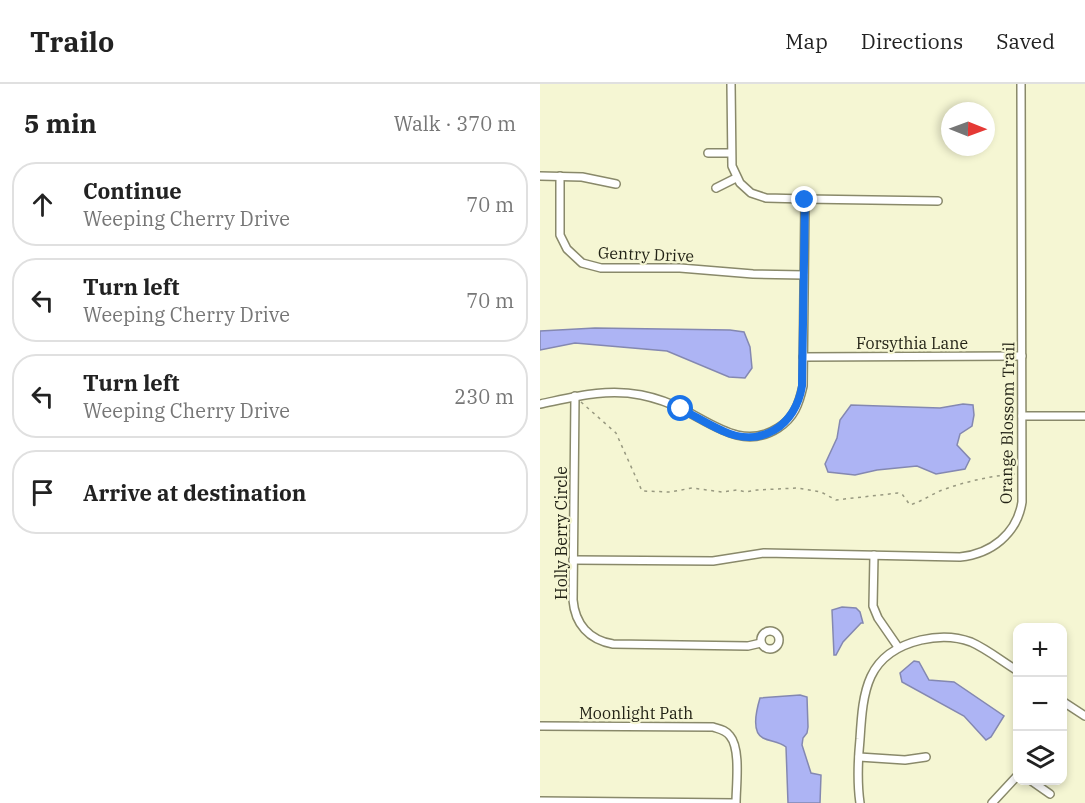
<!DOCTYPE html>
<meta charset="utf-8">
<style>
body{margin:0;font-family:"IBM Plex Serif",serif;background:#f2f2f2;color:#222}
.controls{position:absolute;right:18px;bottom:18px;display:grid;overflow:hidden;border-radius:12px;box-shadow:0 3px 9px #0003}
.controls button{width:54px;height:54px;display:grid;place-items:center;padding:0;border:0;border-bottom:2px solid #e0e0e0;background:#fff;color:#222;font:30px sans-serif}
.compass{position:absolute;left:401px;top:18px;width:54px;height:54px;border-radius:50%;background:#fff;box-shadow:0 3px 9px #0003;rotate:91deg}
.stop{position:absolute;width:18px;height:18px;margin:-14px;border:4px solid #1a73e8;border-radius:50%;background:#fff}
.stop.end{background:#1a73e8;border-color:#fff;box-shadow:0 2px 6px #0008}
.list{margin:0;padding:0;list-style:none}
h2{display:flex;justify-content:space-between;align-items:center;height:78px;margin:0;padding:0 24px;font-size:26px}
h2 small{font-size:20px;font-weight:400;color:#767676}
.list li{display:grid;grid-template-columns:39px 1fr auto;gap:18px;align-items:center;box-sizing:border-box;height:84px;margin:0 12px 12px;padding:0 12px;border:2px solid #e0e0e0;border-radius:24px}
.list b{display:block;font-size:22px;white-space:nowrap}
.list p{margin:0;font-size:20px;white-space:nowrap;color:#767676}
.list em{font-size:20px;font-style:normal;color:#767676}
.icon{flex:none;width:33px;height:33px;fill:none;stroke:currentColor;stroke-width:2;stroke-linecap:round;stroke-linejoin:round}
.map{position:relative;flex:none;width:545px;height:719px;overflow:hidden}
header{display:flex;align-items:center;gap:36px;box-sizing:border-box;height:84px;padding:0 30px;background:#fff;border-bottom:2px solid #e0e0e0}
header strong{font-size:28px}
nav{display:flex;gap:33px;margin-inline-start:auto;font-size:21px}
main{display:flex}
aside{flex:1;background:#fff}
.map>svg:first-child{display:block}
.water{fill:#adb4f4;stroke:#8488b1;stroke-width:1.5}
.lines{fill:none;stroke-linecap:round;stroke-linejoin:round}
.minor-casing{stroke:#89896a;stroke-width:10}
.path{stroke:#989980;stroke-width:1.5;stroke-dasharray:3 4.5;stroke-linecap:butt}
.minor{stroke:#fff;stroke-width:7}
.route{stroke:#1a73e8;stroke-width:8}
.labels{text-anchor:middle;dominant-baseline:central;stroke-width:4.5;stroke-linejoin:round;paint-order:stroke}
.street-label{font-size:16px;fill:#232316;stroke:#f5f6d3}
</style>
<header>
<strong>Trailo</strong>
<nav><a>Map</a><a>Directions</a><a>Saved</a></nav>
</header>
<main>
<aside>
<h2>5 min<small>Walk · 370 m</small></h2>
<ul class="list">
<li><svg class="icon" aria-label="ahead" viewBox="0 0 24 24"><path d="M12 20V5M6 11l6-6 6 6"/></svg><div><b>Continue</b><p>Weeping Cherry Drive</p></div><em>70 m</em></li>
<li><svg class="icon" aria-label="left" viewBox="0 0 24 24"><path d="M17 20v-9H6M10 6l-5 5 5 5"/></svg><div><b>Turn left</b><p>Weeping Cherry Drive</p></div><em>70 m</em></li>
<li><svg class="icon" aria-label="left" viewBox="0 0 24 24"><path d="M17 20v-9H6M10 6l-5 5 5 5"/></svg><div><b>Turn left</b><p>Weeping Cherry Drive</p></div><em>230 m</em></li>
<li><svg class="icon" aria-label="arrive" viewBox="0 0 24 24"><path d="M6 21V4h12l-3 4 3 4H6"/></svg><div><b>Arrive at destination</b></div></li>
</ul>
</aside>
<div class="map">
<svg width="545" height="719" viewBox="0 0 545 719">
<rect width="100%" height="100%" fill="#f5f6d3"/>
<g class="water">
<polygon points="55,244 190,246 204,248 210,263 212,284 205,294 189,293 127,267 35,259 0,266 0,247"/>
<polygon points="423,320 433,321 434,331 432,342 420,350 417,361 430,375 425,385 396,390 377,382 337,386 315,391 288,388 285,380 297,354 300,336 311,321 400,324"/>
<polygon points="302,523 316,524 320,528 323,539 321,539 303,558 296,571 294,571 292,526"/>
<polygon points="374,577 379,578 389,596 414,598 464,632 451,653 446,656 424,632 362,598 360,589"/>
<path d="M260,611L267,613L268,643L267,649L263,654L262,661L271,689L281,691L280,719H248L246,663C239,657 231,658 223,654C211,648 217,624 220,614Z"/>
</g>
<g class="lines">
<g class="minor-casing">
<g id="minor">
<polyline points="191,0 192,82 200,99 211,109 226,114 265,115 398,117"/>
<polyline points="168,69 191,69"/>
<polyline points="0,92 42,93 76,100"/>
<polyline points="20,92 20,151 27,165 42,179 61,184 140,184 213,190 264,191"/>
<polyline points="176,104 196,94"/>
<polyline points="263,273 482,272"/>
<path d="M35,312L33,516C35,540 49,556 73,560L208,562L221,559"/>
<path d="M0,320C34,313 66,304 101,311C116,314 130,319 144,326C174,341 204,366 238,344C254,334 259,320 263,302L265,115"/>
<polyline points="482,332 545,332"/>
<polyline points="334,471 333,522 338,534 358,563"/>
<path d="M33,476L173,477L224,469L420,473C451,470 477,450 482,418L481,0"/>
<circle cx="230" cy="556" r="9"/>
<polyline points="522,617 545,632"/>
<path d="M0,642L173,643C179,645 186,646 190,652C201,665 196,702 196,719"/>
<polyline points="319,673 365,676 386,673"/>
<polyline points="490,696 510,710"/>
<polyline points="0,717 194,719"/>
<path d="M320,719C317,698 318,676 320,655C323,607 326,569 381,556C398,552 415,552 431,558C447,565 463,578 478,587"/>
<polyline points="452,719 478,691"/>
</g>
</g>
<path class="path" d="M41,318L76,349L102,407L130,408L152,404L182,408L197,406L206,408L217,406L258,404L281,408L296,416L358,409L362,410L370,421C383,417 393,409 405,405C428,397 451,392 475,390"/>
<use href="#minor" class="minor"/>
</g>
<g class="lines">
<path class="route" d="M141,325C155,332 169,341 183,347C221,365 256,341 262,302L265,116"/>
</g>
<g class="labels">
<g class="street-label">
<text transform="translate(106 170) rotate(2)">Gentry Drive</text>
<text x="372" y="259">Forsythia Lane</text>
<text transform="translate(467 339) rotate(-89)">Orange Blossom Trail</text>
<text transform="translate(21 449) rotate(-90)">Holly Berry Circle</text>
<text x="96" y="629">Moonlight Path</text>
</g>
</g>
</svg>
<div class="controls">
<button>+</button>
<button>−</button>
<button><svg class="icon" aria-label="layers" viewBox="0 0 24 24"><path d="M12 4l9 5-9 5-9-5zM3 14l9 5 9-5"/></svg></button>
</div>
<svg class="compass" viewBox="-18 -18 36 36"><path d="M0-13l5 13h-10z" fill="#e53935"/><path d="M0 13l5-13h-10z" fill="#767676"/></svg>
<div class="stop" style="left:141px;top:325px"></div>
<div class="stop end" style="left:265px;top:116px"></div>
</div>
</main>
